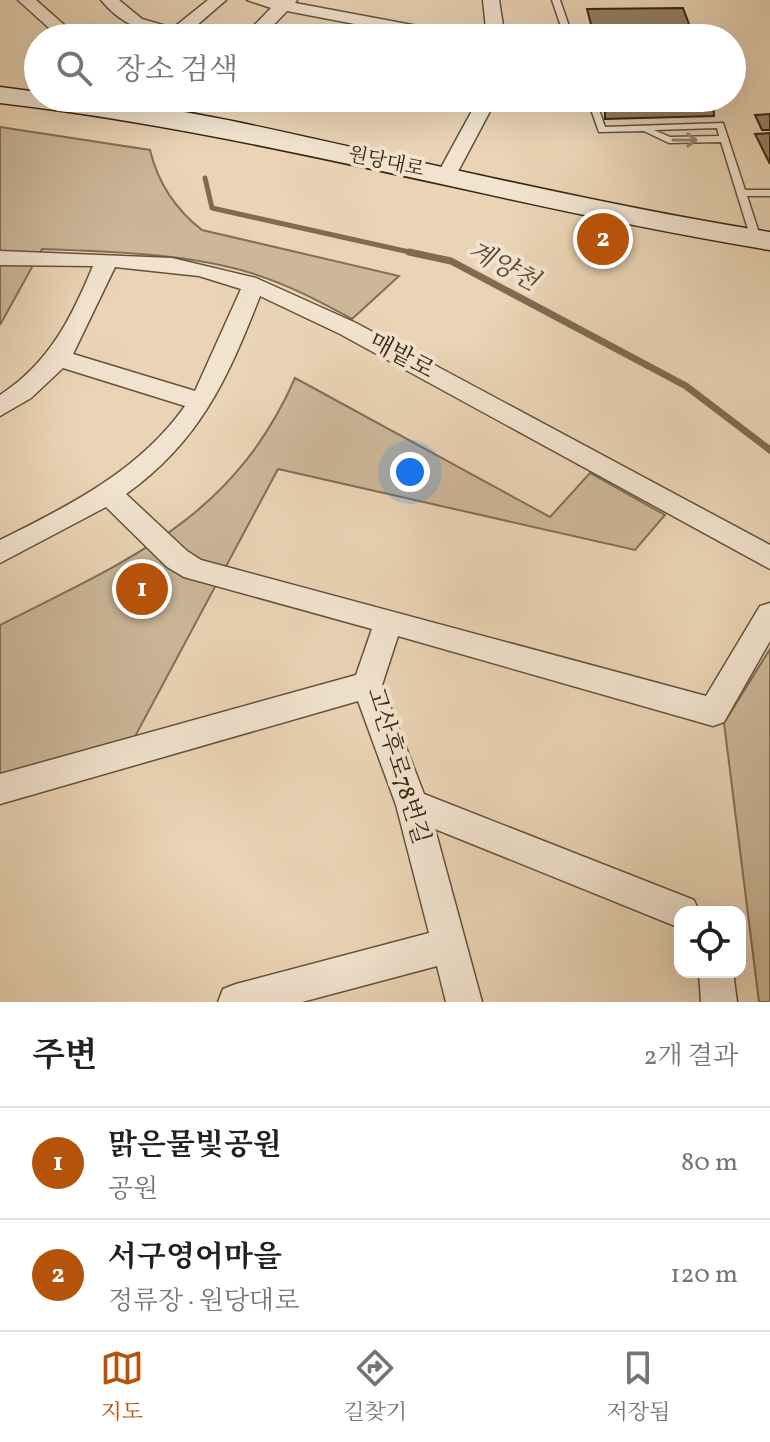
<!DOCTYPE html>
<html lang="ko">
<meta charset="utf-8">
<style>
body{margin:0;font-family:Vollkorn,"Noto Serif KR",serif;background:#f6f6f6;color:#202124}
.controls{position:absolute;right:24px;bottom:24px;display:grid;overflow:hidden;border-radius:16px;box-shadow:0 8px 32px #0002}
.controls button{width:72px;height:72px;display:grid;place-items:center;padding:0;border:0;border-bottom:2px solid #e0e0e0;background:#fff;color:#202124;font:40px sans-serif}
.you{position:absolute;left:410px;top:472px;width:28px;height:28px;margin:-20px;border:6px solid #fff;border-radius:50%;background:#1a73e8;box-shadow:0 0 0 12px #1a73e833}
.badge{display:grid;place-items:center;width:52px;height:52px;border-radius:50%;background:#b45309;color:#fff;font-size:26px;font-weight:700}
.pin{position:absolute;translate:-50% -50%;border:4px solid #fff;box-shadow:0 2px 8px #0006}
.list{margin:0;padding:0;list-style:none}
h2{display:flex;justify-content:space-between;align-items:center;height:104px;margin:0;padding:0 32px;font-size:34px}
h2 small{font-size:26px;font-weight:400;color:#757577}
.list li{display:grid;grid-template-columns:52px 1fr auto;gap:24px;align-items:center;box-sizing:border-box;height:112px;padding:0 32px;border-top:2px solid #e0e0e0}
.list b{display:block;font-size:30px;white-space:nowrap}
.list p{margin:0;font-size:26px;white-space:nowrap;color:#757577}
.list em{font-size:26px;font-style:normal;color:#757577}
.icon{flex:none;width:44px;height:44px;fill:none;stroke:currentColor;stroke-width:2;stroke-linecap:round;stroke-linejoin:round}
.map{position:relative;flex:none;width:770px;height:1002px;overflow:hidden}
.search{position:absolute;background:#fff;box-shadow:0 8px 32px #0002;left:24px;right:24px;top:24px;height:88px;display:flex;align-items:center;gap:20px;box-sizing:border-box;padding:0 28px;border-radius:44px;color:#757577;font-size:30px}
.sheet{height:328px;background:#fff}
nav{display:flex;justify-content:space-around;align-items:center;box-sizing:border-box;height:112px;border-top:2px solid #e0e0e0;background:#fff;font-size:22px;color:#757577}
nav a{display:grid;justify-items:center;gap:4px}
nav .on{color:#b45309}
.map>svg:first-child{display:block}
.green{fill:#ccb799;stroke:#826f54;stroke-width:2}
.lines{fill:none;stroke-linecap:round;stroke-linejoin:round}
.stream-far1{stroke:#7e6b51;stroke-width:5}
.stream{stroke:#7e6b51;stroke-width:7}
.building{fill:#958165;stroke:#38270f;stroke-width:2}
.lane-casing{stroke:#645238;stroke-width:3}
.street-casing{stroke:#645238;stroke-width:3}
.secondary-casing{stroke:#38270f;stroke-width:3}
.lane{fill:#f1e3cf;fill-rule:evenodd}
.street{fill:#f1e3cf;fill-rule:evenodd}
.secondary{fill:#f1e3cf;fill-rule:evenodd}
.oneway{stroke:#94856f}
.labels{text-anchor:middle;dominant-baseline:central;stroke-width:8;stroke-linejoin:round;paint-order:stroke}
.far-street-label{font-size:20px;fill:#38270f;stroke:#f1e3cf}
.street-label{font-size:24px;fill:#38270f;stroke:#f1e3cf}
.water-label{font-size:26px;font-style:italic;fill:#5b4930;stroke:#f1e3cf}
</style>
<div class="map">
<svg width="770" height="1002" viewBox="0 0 770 1002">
<rect width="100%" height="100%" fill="#ead4b5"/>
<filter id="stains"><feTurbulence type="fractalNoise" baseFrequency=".0025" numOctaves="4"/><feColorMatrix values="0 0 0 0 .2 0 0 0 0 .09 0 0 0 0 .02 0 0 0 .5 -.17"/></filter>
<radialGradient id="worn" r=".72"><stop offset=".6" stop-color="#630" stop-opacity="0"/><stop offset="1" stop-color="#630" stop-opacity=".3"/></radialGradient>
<g class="green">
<path d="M0,127L150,150C158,183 175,209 202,230L399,276L352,319C319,301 287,284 251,273C184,253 112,252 42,249L0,325Z"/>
<path d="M295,378L550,517L590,473L665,515L635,550L278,469L131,744L0,781V625C128,560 233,519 295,378Z"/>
<polygon points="770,649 770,1002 759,1002 724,723"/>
</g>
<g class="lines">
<polyline class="stream-far1" points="205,178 212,208 418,254"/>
<polyline class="stream" points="409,252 451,261 686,386 770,450"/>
</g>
<g class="building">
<polygon points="683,8 692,32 593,32 587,9"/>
<polygon points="605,98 713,98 714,116 605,119"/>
<polygon points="770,114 770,130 762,130 755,115"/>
<polygon points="770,133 770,164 755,134"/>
</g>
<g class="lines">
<g class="lane-casing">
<g id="lane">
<polygon points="552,0 560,0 573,38 565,38"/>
<path d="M587,98H595L605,127L723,123L745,190H770V196H747L761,239L759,241L756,242L751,239L721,142L669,143L644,131L599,132ZM717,128L719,136L670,137L654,130Z"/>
</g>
</g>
<g class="street-casing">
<g id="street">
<polygon points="18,0 36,0 79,38 60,38"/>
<path d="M101,0H119L142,19L173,28L208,0H226L189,32L200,38C161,38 126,31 101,0Z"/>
<polygon points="247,0 297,0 295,3 455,33 464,38 428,38 287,11 261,38 242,38 271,8"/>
<polygon points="483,0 499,0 505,38 487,38"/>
<polygon points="123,98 143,98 156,112 147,118 140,116"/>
<polygon points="479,98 497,98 454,179 440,179 437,175"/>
<path d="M0,251L172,258L256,278L356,323L770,545V569L340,334L260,296C228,378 200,441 126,494L187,551L201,560L706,696L760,606L770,603V641L724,722L713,726L398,636L382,685L424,794L694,900L699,912H680V928L435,829L482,1002H446L437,966L302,1002H218L223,989L236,984L429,933L396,805L358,701L0,804V774L356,675L372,629L184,577L167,567L106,507L0,563V540C69,506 140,470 185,406L63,368L31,398L0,416V395C49,363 71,319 93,266L0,265ZM115,267L199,276L241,289L195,391L73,354Z"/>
<polygon points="699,972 733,972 737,1002 701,1002"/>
</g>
</g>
<g class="secondary-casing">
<path id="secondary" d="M0,87L38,92V98C147,98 255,126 360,149C497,179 632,210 770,232V250C512,208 260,133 0,103Z"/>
</g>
<use href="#lane" class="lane"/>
<use href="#street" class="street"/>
<use href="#secondary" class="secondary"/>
</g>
<defs><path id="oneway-shaft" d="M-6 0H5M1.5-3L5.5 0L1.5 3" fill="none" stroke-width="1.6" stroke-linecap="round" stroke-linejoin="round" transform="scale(2)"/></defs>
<use class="oneway" href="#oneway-shaft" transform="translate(685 140)"/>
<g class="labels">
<g class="far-street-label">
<text transform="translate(386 163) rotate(12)">원당대로</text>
</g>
<g class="street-label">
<text transform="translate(401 357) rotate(28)">매밭로</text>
<text transform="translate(397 766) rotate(73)">고산후로78번길</text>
</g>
<g class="water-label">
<text transform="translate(503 267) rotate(28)">계양천</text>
</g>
</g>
<rect width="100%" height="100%" filter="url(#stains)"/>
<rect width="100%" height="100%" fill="url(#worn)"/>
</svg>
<div class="controls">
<button><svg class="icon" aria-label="locate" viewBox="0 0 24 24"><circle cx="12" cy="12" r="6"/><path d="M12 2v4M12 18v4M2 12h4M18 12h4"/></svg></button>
</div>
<div class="you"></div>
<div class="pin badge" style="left:142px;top:589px">1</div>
<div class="pin badge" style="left:603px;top:239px">2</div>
<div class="search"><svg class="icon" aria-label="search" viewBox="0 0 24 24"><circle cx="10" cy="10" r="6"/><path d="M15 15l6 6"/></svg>장소 검색</div>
</div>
<section class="sheet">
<h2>주변<small>2개 결과</small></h2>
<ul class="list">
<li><span class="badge">1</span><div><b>맑은물빛공원</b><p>공원</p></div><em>80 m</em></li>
<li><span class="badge">2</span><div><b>서구영어마을</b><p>정류장 · 원당대로</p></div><em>120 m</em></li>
</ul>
</section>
<nav>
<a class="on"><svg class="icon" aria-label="map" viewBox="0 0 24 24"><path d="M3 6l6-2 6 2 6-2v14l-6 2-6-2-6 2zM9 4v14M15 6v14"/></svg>지도</a>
<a><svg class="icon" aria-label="directions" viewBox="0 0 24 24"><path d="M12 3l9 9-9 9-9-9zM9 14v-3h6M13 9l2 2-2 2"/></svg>길찾기</a>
<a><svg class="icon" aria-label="saved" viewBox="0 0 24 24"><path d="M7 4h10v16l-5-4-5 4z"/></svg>저장됨</a>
</nav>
